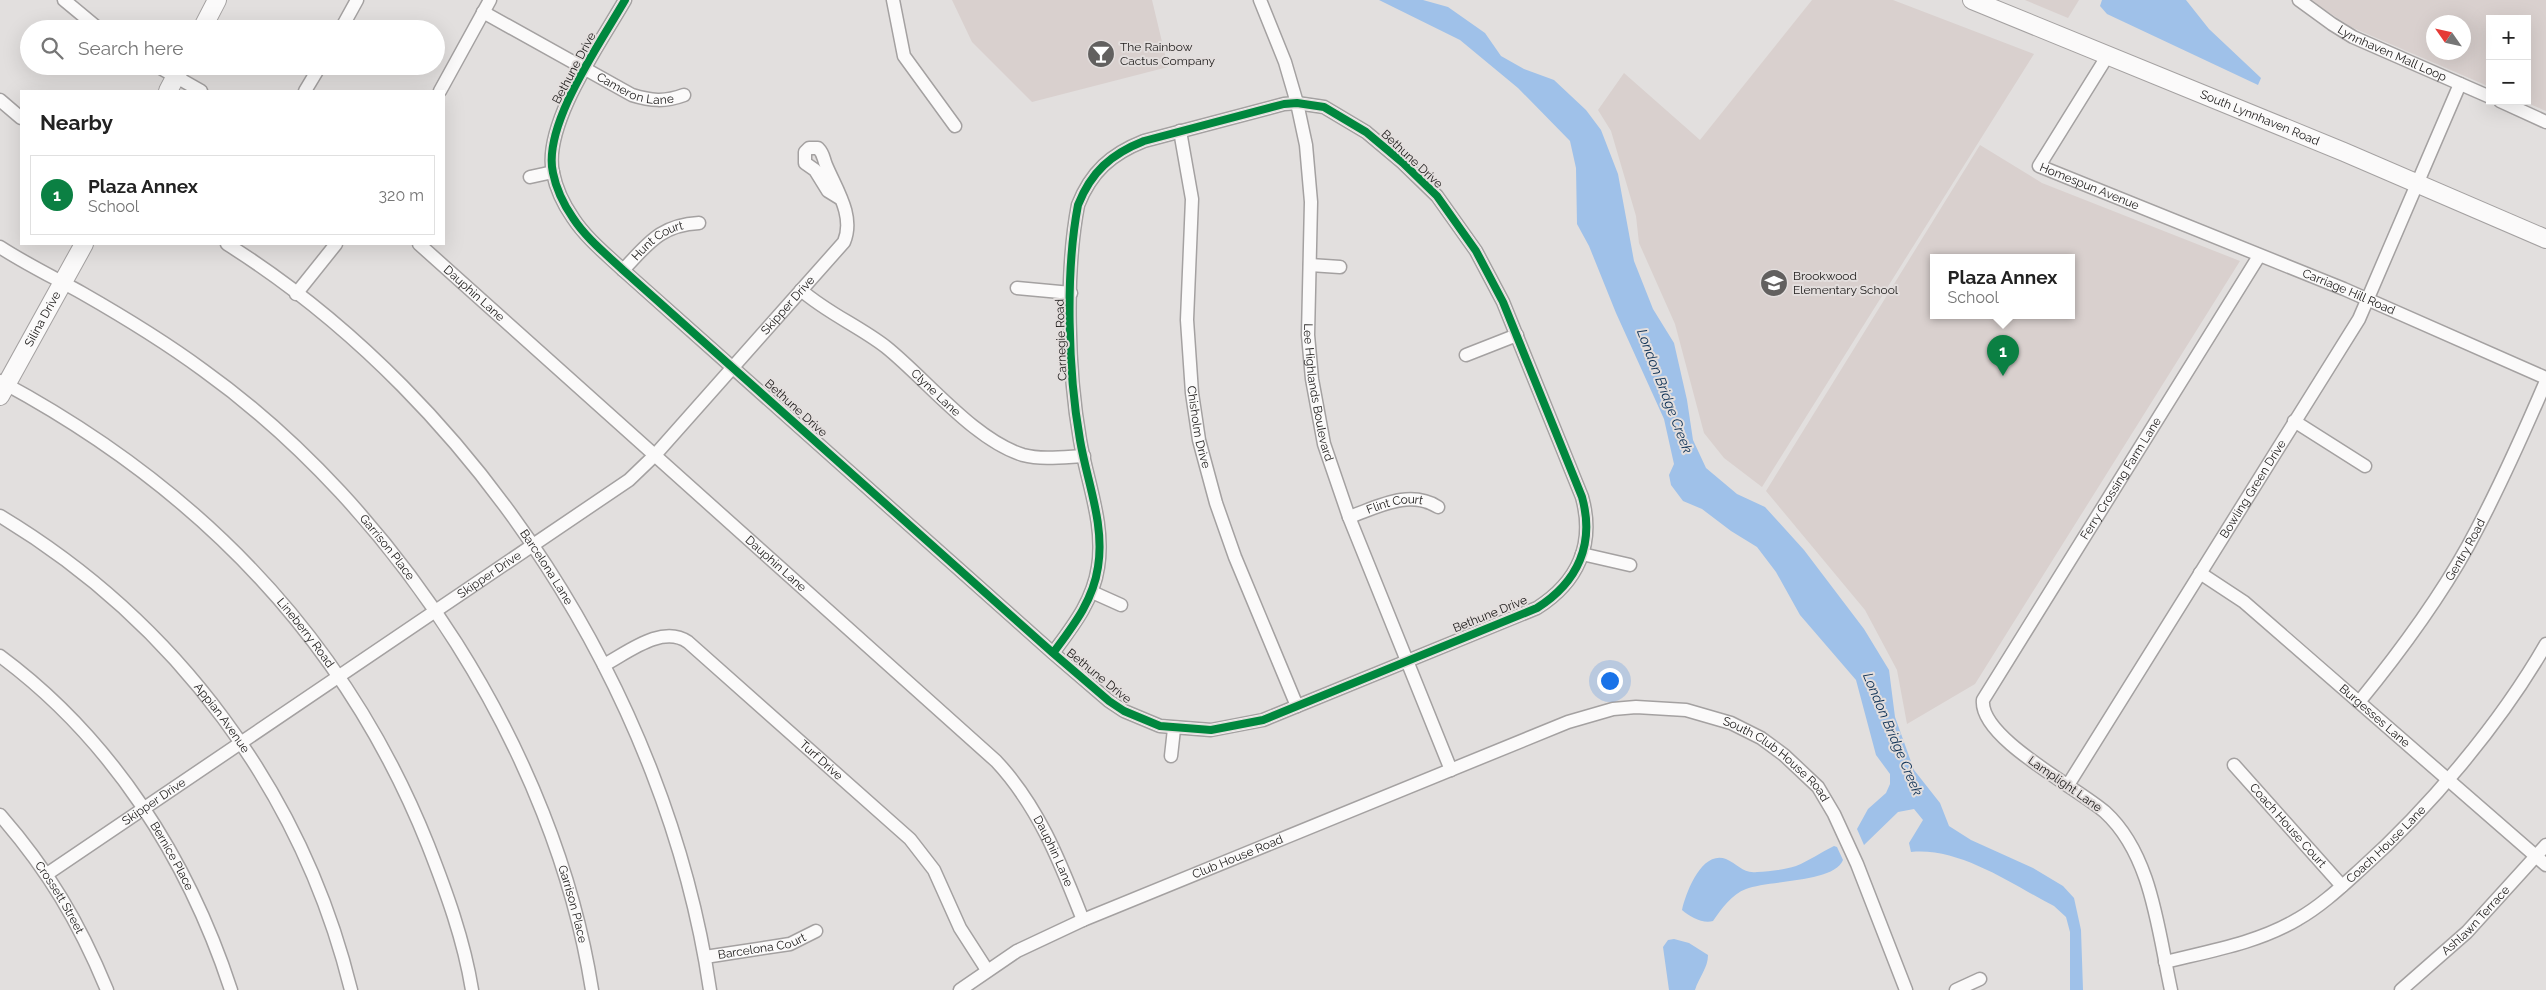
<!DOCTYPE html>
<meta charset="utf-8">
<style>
body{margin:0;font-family:Raleway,sans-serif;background:#f2f2f2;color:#222}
.controls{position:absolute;right:15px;top:15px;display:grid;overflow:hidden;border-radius:0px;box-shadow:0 5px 20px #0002}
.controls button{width:45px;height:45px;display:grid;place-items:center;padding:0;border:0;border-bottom:1px solid #e0e0e0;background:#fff;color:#222;font:25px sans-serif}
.compass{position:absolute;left:2426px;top:15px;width:45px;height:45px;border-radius:50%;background:#fff;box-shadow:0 5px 20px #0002;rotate:304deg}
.you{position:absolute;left:1609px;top:680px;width:18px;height:18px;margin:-12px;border:4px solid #fff;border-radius:50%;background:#1a73e8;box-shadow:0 0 0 8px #1a73e833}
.badge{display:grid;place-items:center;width:32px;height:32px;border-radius:50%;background:#0b8043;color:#fff;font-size:16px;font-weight:700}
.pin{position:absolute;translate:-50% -41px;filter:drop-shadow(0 1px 2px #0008)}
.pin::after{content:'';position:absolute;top:26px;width:18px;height:15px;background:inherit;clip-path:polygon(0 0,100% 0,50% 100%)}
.popup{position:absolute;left:1930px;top:254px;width:145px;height:65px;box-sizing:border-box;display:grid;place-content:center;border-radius:0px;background:#fff;filter:drop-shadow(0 1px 4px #0005);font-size:16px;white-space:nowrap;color:#767676}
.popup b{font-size:19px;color:#222}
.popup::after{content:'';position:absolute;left:50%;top:100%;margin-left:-10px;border:10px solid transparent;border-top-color:#fff}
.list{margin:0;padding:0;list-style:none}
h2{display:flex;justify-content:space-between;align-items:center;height:65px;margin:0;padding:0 20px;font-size:21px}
h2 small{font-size:16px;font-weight:400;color:#767676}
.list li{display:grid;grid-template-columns:32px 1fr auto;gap:15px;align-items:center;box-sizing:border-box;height:80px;margin:0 10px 10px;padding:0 10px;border:1px solid #e0e0e0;border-radius:0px}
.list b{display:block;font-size:19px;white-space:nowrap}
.list p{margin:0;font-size:16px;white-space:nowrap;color:#767676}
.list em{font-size:16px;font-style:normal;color:#767676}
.icon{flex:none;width:28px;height:28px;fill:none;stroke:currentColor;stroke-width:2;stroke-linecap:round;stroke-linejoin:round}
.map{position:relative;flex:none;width:2546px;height:990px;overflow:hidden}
.search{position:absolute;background:#fff;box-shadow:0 5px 20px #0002;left:20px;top:20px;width:425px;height:55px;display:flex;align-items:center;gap:12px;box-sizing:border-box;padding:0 18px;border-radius:28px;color:#767676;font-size:19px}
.panel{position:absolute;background:#fff;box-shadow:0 5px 20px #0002;left:20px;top:90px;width:425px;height:155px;border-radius:0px}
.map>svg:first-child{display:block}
.built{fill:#d9d0ce;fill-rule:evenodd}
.water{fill:#9fc1e9}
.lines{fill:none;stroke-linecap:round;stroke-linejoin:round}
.street-casing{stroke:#a4a1a1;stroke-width:15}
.secondary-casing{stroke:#a4a1a1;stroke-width:20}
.street{stroke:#fbfafa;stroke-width:12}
.secondary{stroke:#fbfafa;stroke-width:18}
.cycleway-casing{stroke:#e3dedd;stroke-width:11}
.cycleway{stroke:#00873e;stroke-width:8}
.labels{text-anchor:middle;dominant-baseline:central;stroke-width:4;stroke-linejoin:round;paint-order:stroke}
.poi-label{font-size:12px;fill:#1d1b1a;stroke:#e3dedd;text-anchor:start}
.street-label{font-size:12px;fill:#1d1b1a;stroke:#e3dedd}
.water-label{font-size:14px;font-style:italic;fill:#0a2e53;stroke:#e3dedd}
</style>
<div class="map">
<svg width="2546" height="990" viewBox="0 0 2546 990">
<rect width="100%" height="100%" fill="#e2dfde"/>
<g class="built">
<polygon points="952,0 1152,0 1168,67 1032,102 972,42"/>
<polygon points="1812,0 1893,0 2034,54 1762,487 1724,458 1704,433 1675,324 1639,243 1636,216 1611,131 1598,110 1624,73 1700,140"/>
<polygon points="2025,0 2079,0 2068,18"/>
<path d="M2310,0H2546V111L2523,101H2527V19H2490V87L2351,27ZM2434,22H2464V52H2434Z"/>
<path d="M1980,145L2042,183L2240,261L1975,684L1907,724L1897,670L1865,610L1766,491ZM2072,257V315H1934V257Z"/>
</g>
<g class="water">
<path d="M1379,0H1423L1448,7L1485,33L1501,56L1524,69L1554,80L1586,110L1601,130L1618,174L1634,261L1653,309L1674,343L1687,400L1693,440L1706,468L1737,494L1765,507L1804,550L1864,629L1889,670L1895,717L1914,770L1940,803L1949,826L1971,840L2033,868L2063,886L2074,898L2081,930L2083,990H2070V932L2066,917L2054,906C2011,884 1960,847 1911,852L1909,843L1923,820L1914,809L1898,812L1864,845L1857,829L1868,809L1886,793L1890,784V774L1876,755L1856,680L1800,615L1776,572L1757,547L1731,531L1702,509L1683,501L1671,485L1669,475L1674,464L1664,419L1616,313L1589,246L1577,224L1576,168L1570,141L1518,88L1460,40Z"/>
<polygon points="2102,0 2186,0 2209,29 2261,78 2258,85 2107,14 2100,6"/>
<path d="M1834,846L1837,847L1843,860C1834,883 1767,880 1746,889C1732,894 1721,909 1713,921C1703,924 1690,917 1682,910C1686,892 1702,850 1726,859C1738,864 1743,874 1757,872C1769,871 1784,870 1796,866C1809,861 1821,852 1834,846Z"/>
<path d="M1674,939L1689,943L1708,955C1708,968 1699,977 1695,990H1669L1663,947L1668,940Z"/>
</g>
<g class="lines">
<g class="street-casing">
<g id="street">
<polyline points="64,0 99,29"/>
<path d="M625,0C601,42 542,125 553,173C556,188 564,205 573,218C586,238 606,254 623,270L1053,653L1109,701L1124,711L1160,726L1211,730L1263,720L1537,608C1578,582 1595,544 1582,497L1503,302L1476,251L1437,196L1403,163L1366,132L1324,107L1297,103L1284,104L1144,141C1111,154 1091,172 1078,205C1065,273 1068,372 1080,440C1087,482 1105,524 1098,567C1093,601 1073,626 1053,653"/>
<polyline points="893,0 904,56 955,126"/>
<path id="s1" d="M1260,0L1285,62L1297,103L1306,145L1311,202L1308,335L1312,379L1324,444L1349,517L1451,770"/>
<path id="s2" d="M2299,0L2332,24L2353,37L2490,97"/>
<path id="s3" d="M483,12L632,95C651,101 665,102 684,95"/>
<polyline points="341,29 357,0"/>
<path id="s4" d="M2108,55L2039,166L2344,289L2546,378"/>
<polyline points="157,66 201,91"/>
<polyline points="305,91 320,66"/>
<polyline points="440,91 490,0"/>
<polyline points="0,100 21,118"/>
<polyline points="2500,101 2546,122"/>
<path id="s5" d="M1180,131L1192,199L1187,320L1192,393L1199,440L1216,503L1235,557L1297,706"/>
<polyline points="530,177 553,172"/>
<path id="s6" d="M227,244C478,402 667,696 710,990"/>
<path id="s7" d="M419,244L996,761C1039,807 1060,862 1083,920"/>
<path id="s8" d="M0,247C26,264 55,278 82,293C124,317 165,342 203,370C397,509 555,753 592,990"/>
<polyline points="1310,265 1340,267"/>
<path id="s9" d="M623,270C648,244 660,225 699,223"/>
<polyline points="1017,288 1071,293"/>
<path id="s10" d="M801,290C827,313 859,326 886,347C926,379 974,440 1023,455C1042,460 1064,457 1084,456"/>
<polyline points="296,294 336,244"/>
<polyline points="1466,355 1517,335"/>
<path id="s11" d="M0,381C196,486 345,637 428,845C446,891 464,940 472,990"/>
<polyline points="2294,421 2365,466"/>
<path id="s12" d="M0,516C176,622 302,791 351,990"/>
<path id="s13" d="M1349,517C1378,507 1409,489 1438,507"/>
<polyline points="1582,554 1630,565"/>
<path id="s14" d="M2200,573L2244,602L2546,865"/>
<polyline points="1092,592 1121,605"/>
<path id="s15" d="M0,656C112,739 188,859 231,990"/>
<path id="s16" d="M604,665C627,653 662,624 688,642L910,839L934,870L960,928L987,970"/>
<path id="s17" d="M2359,702C2399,653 2437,602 2468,546C2497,493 2522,437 2546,381"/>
<polyline points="1171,756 1174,729"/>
<path id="s18" d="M2234,765L2342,886"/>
<path id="s19" d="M2068,785L2359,319L2460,84"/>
<path id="s20" d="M0,815C48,870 79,922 107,990"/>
<path id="s21" d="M47,874L629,480L655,455L844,242C855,216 836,189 826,165C823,158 824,154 818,148H809L805,152V163L815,170L828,191L841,199"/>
<path id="s22" d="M705,957L790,944L816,931"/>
<path id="s23" d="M2165,962C2210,951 2258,943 2298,919C2321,906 2341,887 2361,869C2429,808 2500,724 2546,644"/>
<path id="s24" d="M960,990L1017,951L1083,920L1568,722L1613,709L1636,707L1686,710L1731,723L1761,738L1784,755L1818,787L1834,814L1857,864L1906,990"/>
<polyline points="1956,990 1980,979"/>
<path id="s25" d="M2171,990C2158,931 2152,855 2105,812C2078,788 1979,738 1983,700L2259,256"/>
<path id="s26" d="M2401,990L2467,932L2546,845"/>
</g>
</g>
<g class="secondary-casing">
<g id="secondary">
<path id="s27" d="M1972,0L2344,152L2546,239"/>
<polyline points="202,29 217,0"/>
<polyline points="168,91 181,66"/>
<path id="s28" d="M0,396L84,244"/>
</g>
</g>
<use href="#street" class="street"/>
<use href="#secondary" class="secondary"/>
<g class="cycleway-casing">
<path id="cycleway" d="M625,0C601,42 542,125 553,173C556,188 564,205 573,218C586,238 606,254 623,270L1053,653L1109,701L1124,711L1160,726L1211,730L1263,720L1537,608C1578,582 1595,544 1582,497L1503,302L1476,251L1437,196L1403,163L1366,132L1324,107L1297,103L1284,104L1144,141C1111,154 1091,172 1078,205C1065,273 1068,372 1080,440C1087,482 1105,524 1098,567C1093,601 1073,626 1053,653"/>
</g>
<use href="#cycleway" class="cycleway"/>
</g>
<defs>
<g id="bar-disc" transform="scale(1.4375)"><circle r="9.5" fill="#62605f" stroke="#e3dedd"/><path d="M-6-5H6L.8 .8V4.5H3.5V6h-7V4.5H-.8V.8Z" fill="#fff"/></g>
<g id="school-disc" transform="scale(1.4375)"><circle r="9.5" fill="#62605f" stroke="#e3dedd"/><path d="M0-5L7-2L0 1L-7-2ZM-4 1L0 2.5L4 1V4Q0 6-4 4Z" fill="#fff"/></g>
</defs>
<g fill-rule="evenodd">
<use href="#bar-disc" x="1101" y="54"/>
<use href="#school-disc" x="1774" y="283"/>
</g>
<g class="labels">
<g class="poi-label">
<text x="1120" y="47">The Rainbow<tspan x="1120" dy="14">Cactus Company</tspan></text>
<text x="1793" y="276">Brookwood<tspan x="1793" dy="14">Elementary School</tspan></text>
</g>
<g class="street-label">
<text stroke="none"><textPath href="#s2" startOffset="108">Lynnhaven Mall Loop</textPath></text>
<text transform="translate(574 68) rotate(-62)">Bethune Drive</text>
<text stroke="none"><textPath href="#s3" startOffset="172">Cameron Lane</textPath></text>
<text stroke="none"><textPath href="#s27" startOffset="311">South Lynnhaven Road</textPath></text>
<text transform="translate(1412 159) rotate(43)">Bethune Drive</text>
<text stroke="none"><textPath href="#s4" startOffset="185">Homespun Avenue</textPath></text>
<text stroke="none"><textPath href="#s9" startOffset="46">Hunt Court</textPath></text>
<text stroke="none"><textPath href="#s7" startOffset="74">Dauphin Lane</textPath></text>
<text stroke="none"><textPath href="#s4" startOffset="465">Carriage Hill Road</textPath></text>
<text stroke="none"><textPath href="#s21" startOffset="939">Skipper Drive</textPath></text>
<text stroke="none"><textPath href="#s28" startOffset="88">Silina Drive</textPath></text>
<text transform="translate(1061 340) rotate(-92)">Carnegie Road</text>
<text stroke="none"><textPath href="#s10" startOffset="170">Clyne Lane</textPath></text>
<text stroke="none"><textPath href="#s1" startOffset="401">Lee Highlands Boulevard</textPath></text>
<text transform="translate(796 408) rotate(42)">Bethune Drive</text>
<text stroke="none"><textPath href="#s5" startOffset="298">Chisholm Drive</textPath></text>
<text stroke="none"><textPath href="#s25" startOffset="624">Ferry Crossing Farm Lane</textPath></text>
<text stroke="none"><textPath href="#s19" startOffset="349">Bowling Green Drive</textPath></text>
<text stroke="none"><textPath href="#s13" startOffset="48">Flint Court</textPath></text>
<text stroke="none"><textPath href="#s8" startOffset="494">Garrison Place</textPath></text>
<text stroke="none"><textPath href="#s17" startOffset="186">Gentry Road</textPath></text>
<text stroke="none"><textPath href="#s7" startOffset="479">Dauphin Lane</textPath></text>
<text stroke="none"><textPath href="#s6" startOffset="458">Barcelona Lane</textPath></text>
<text stroke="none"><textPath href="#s21" startOffset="534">Skipper Drive</textPath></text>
<text transform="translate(1490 614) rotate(-22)">Bethune Drive</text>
<text stroke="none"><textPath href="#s11" startOffset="399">Lineberry Road</textPath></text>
<text transform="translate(1099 676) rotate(39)">Bethune Drive</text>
<text stroke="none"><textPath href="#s14" startOffset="226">Burgesses Lane</textPath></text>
<text stroke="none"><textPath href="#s12" startOffset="302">Appian Avenue</textPath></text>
<text stroke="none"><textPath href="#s16" startOffset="270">Turf Drive</textPath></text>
<text stroke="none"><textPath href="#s24" startOffset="891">South Club House Road</textPath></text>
<text transform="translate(2065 784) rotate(35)">Lamplight Lane</text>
<text stroke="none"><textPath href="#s21" startOffset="129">Skipper Drive</textPath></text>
<text stroke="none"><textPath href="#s18" startOffset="81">Coach House Court</textPath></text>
<text stroke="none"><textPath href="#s23" startOffset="256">Coach House Lane</textPath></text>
<text stroke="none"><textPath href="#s7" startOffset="882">Dauphin Lane</textPath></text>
<text stroke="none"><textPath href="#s15" startOffset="266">Bernice Place</textPath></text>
<text stroke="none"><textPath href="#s24" startOffset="309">Club House Road</textPath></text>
<text stroke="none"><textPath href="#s20" startOffset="102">Crossett Street</textPath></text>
<text stroke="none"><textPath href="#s8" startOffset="899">Garrison Place</textPath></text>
<text stroke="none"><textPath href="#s26" startOffset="102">Ashlawn Terrace</textPath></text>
<text stroke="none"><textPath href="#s22" startOffset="58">Barcelona Court</textPath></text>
</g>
<g class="water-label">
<text transform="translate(1665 391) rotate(69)">London Bridge Creek</text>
<text transform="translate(1893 734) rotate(67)">London Bridge Creek</text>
</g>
</g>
</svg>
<div class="controls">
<button>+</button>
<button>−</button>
</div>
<svg class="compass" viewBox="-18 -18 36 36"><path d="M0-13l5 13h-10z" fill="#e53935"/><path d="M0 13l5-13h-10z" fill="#767676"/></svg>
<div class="you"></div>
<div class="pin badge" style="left:2003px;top:376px">1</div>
<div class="popup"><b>Plaza Annex</b>School</div>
<div class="search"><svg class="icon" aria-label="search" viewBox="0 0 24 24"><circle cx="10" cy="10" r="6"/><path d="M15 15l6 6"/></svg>Search here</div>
<section class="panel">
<h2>Nearby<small></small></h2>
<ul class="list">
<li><span class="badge">1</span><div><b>Plaza Annex</b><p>School</p></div><em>320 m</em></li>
</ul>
</section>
</div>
